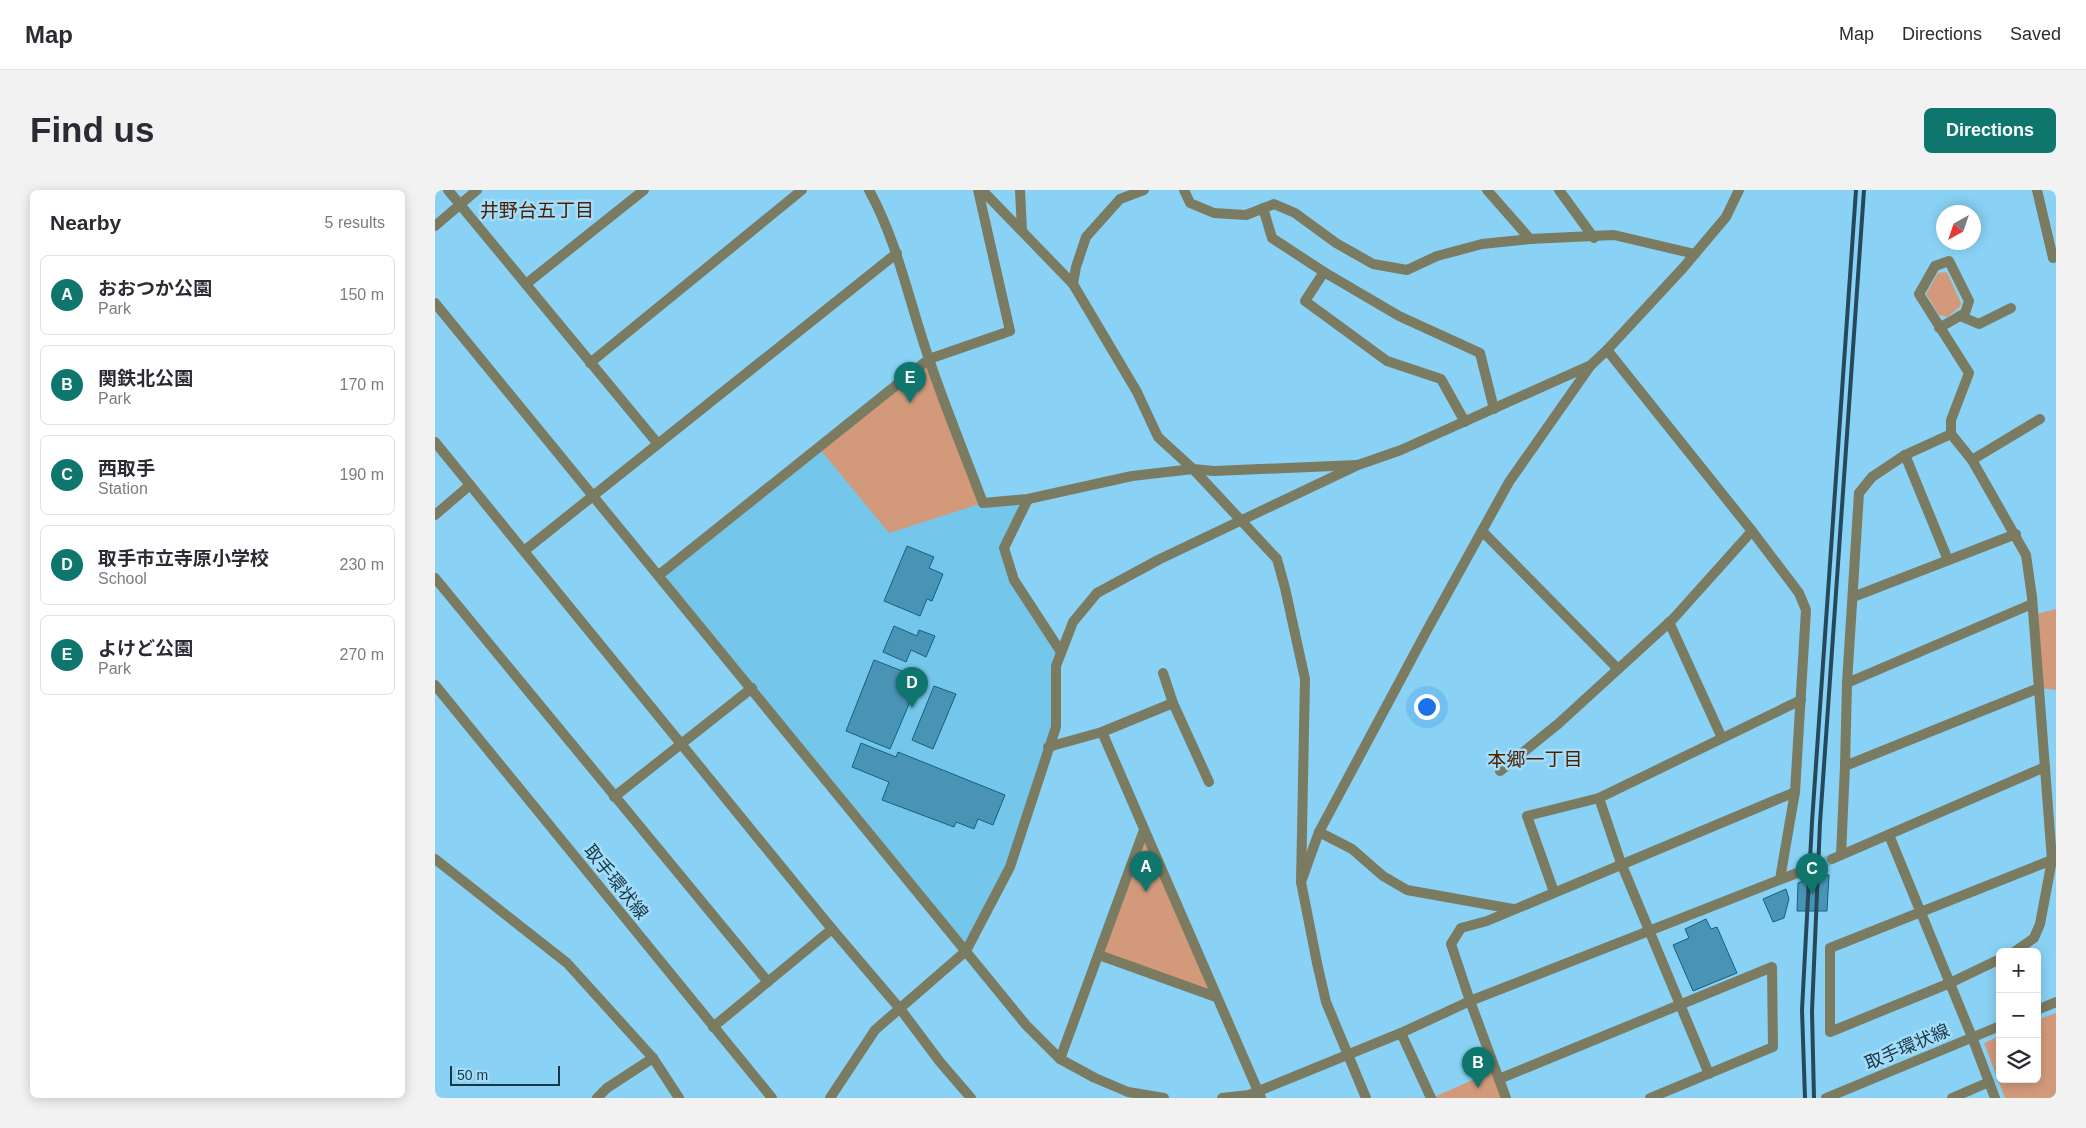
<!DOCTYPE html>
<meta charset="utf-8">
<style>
body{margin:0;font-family:Helvetica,"Noto Sans JP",sans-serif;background:#f2f2f3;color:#2b2b33}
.controls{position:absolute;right:15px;bottom:15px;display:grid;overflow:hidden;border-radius:8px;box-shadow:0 2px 12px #0003}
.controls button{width:45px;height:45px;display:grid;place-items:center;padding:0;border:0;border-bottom:1px solid #e1e1e2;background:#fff;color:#2b2b33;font:25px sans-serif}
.compass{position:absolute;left:1501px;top:15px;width:45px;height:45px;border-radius:50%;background:#fff;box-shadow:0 2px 12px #0003;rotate:220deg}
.scale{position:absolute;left:15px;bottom:12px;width:110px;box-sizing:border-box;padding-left:5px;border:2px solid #183745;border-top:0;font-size:14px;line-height:18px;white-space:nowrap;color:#183745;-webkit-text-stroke:4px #a4ddf9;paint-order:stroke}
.you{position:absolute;left:991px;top:516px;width:18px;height:18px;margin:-12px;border:4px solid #fff;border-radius:50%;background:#1a73e8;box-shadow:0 0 0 8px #1a73e833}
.badge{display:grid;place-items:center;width:32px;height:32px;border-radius:50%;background:#0f766e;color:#fff;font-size:16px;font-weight:700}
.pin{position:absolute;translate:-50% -41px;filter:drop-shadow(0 1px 2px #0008)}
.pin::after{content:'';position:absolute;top:26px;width:18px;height:15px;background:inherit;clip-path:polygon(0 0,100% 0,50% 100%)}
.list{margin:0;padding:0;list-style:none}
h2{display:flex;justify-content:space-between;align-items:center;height:65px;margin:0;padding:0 20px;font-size:21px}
h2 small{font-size:16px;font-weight:400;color:#7c7c81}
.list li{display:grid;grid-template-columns:32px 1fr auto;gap:15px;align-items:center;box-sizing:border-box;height:80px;margin:0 10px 10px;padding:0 10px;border:1px solid #e1e1e2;border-radius:8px}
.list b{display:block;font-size:19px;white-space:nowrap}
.list p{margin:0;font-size:16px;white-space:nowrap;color:#7c7c81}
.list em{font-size:16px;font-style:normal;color:#7c7c81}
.icon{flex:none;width:28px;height:28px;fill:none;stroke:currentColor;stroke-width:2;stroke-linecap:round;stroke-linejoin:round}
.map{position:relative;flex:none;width:1621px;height:908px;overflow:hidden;border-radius:8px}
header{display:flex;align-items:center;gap:30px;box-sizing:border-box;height:70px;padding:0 25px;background:#fff;border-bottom:1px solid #e1e1e2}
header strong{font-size:24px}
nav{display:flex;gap:28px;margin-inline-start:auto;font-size:18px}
.intro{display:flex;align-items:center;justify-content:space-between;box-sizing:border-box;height:120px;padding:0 30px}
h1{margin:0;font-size:35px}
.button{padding:12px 22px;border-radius:8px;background:#0f766e;color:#fff;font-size:18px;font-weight:700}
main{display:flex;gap:30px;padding:0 30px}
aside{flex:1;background:#fff;border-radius:8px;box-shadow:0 2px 12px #0003}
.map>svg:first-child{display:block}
.built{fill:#74c6eb}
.green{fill:#d29a7b}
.building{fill:#4993b4;stroke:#106382}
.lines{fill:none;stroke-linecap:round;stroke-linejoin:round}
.tertiary-tunnel{stroke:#72b3d2;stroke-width:10;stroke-dasharray:10 5;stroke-linecap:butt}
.minor{stroke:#7a7b60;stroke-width:10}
.tertiary{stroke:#7a7b60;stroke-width:10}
.rail{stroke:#25495a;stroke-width:4}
.labels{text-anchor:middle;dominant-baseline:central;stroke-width:5;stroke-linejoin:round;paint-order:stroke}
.street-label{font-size:18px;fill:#183745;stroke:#a4ddf9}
.neighbourhood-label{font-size:19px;fill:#4d1f00;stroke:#a4ddf9}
</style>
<header>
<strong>Map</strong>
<nav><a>Map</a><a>Directions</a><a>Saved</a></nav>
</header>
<div class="intro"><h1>Find us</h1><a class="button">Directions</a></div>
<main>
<aside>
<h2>Nearby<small>5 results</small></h2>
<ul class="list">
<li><span class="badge">A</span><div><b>おおつか公園</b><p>Park</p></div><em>150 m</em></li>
<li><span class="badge">B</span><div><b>関鉄北公園</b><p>Park</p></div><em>170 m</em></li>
<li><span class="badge">C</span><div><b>西取手</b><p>Station</p></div><em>190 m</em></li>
<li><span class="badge">D</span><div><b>取手市立寺原小学校</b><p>School</p></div><em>230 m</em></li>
<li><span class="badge">E</span><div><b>よけど公園</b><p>Park</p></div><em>270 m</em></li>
</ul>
</aside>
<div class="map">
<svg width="1621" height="908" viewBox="0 0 1621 908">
<rect width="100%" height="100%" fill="#89d2f5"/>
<polygon class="built" points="384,258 548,313 593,309 569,358 579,390 626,462 621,537 575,677 531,761 224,385"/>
<g class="green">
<polygon points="1512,82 1526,113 1525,117 1512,127 1504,125 1491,104 1503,83"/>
<polygon points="494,169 548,313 454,343 384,258"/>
<polygon points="1621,419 1621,500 1604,498 1598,425"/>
<polygon points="709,640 781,807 664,765"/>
<polygon points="1621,823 1621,908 1570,908 1549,853 1565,846 1565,889 1602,889 1602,830"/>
<polygon points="1060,880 1071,908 997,908"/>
</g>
<g class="building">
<polygon points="472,356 499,367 494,378 508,384 497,411 492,409 485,426 449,411"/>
<polygon points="459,436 482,446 484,440 500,446 491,467 476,460 471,472 448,462"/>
<polygon points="439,470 485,488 455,559 411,541"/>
<polygon points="499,496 521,504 498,559 477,550"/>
<polygon points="426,553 461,567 463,562 570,605 558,635 543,629 539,639 521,632 519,637 447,610 454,592 417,577"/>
<polygon points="1388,684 1394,685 1392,721 1362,721 1363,693"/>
<polygon points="1351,699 1354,709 1349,728 1338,732 1328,709"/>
<polygon points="1271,729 1276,739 1282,737 1302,783 1258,801 1238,755 1254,748 1250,739"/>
</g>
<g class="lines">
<polyline class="tertiary-tunnel" points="1362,683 1397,669"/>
<g class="minor">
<polyline points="13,0 223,254"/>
<path d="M434,0C463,53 474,112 494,169C510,217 530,265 548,313L593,309L697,286L758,279L842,369L850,398L870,489L866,692"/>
<polyline points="547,0 638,94 702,202 723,247 758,279 779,281 922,275"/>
<polyline points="585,0 587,41"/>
<polyline points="749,0 755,13 779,23 811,25 839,14 860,23 901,53 938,74 972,80 1002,66 1047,54 1095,49 1179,45 1260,64"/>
<polyline points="1052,0 1095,49"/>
<polyline points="1124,0 1159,48"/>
<polyline points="1602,0 1618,68 1621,67"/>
<polyline points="828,18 837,48 889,82 964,126 1045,163 1059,219"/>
<polyline points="0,36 42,0"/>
<polyline points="889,82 870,111 952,171 1006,189 1030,232"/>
<polyline points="91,94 209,0"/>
<polyline points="638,94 641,77 651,47 685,9 709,0"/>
<polyline points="1525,126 1544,134 1576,118"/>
<polyline points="1172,160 1317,341 1364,403 1371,420 1360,602 1345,689"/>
<polyline points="155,173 367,0"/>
<polyline points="1516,244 1537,270"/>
<polyline points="0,252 397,739 466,820 505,872 536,908"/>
<polyline points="1470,265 1513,370"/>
<polyline points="593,309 569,358 579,390 626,462"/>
<polyline points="0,325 35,295"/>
<polyline points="1047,341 1183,479"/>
<polyline points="89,361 462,63"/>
<polyline points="224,385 494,169 575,141 543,0"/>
<polyline points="0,388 333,792 331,793"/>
<polyline points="1418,407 1581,344"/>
<polyline points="1234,432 1287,548"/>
<polyline points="728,483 738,513 774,592"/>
<polyline points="1412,493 1597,414"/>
<polyline points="667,542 826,908"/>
<polyline points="613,557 667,542 738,513"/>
<polyline points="1410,576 1604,498"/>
<polyline points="1065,581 1123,534 1238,429 1317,341"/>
<polyline points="179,607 317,498"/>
<polyline points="884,642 917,659 948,686 972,700 1078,719"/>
<polyline points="1406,665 1410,576 1412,493 1424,303 1437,287 1470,265 1516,244 1516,230 1534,183 1484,104 1500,76 1514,71 1534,111 1530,123 1504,138"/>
<polyline points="1378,688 1378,677"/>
<polyline points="1119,702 1092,626 1164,608"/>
<polyline points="1579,762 1599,748 1605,734 1617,670 1597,407 1591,365 1537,270 1605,229"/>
<polyline points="664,765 781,807"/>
<polyline points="1565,769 1515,793 1395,842 1395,758 1617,670 1620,671"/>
<polyline points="882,773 866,692 884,642 991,442 1074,292 1156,175"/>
<polyline points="278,837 397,739"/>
<polyline points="966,843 996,908"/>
<polyline points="1537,847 1560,908"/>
<polyline points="625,869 709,640"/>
<polyline points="1274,884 1186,673 1164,608 1366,510"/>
<polyline points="1064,889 1337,777 1338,857 1215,908"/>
<polyline points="162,908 172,898 218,868"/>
<polyline points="1071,908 1035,811 1016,754 1026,738 1052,731 1360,602"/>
<polyline points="1517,908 1554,892"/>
</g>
<g class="tertiary">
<polyline points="0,113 591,835 625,869 660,888 693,902 729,908"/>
<polyline points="0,495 337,908"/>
<polyline points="1454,645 1537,847"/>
<polyline points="0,669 132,773 218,868 244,908"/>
<polyline points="1397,669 1610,577"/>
<polyline points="882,773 891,812 931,908"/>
<polyline points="1602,820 1621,812"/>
<polyline points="395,908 440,840 531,761 575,677 621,537 621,476 638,432 662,403 725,369 923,275 966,260 1156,175 1172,160 1248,78 1291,27 1304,0"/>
<polyline points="787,908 814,905 966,843 1035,811 1362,683"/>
<polyline points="1391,908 1565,836"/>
</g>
<g class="rail">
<polyline points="1370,908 1367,820 1377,632 1421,0"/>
<polyline points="1379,908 1377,821 1385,633 1429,0"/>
</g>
</g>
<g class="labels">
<g class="street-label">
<text transform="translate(181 692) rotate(51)">取手環状線</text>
<text transform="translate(1472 857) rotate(-23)">取手環状線</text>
</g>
<g class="neighbourhood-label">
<text x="102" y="20">井野台五丁目</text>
<text x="1100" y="569">本郷一丁目</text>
</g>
</g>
</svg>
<div class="controls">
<button>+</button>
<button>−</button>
<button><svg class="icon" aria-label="layers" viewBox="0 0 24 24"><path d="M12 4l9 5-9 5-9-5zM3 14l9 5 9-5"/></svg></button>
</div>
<svg class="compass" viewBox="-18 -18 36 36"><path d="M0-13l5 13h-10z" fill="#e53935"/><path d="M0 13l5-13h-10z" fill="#7c7c81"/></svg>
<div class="scale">50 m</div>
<div class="you"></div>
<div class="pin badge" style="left:711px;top:702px">A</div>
<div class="pin badge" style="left:1043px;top:898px">B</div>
<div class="pin badge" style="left:1377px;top:704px">C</div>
<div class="pin badge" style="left:477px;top:518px">D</div>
<div class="pin badge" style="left:475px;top:213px">E</div>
</div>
</main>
